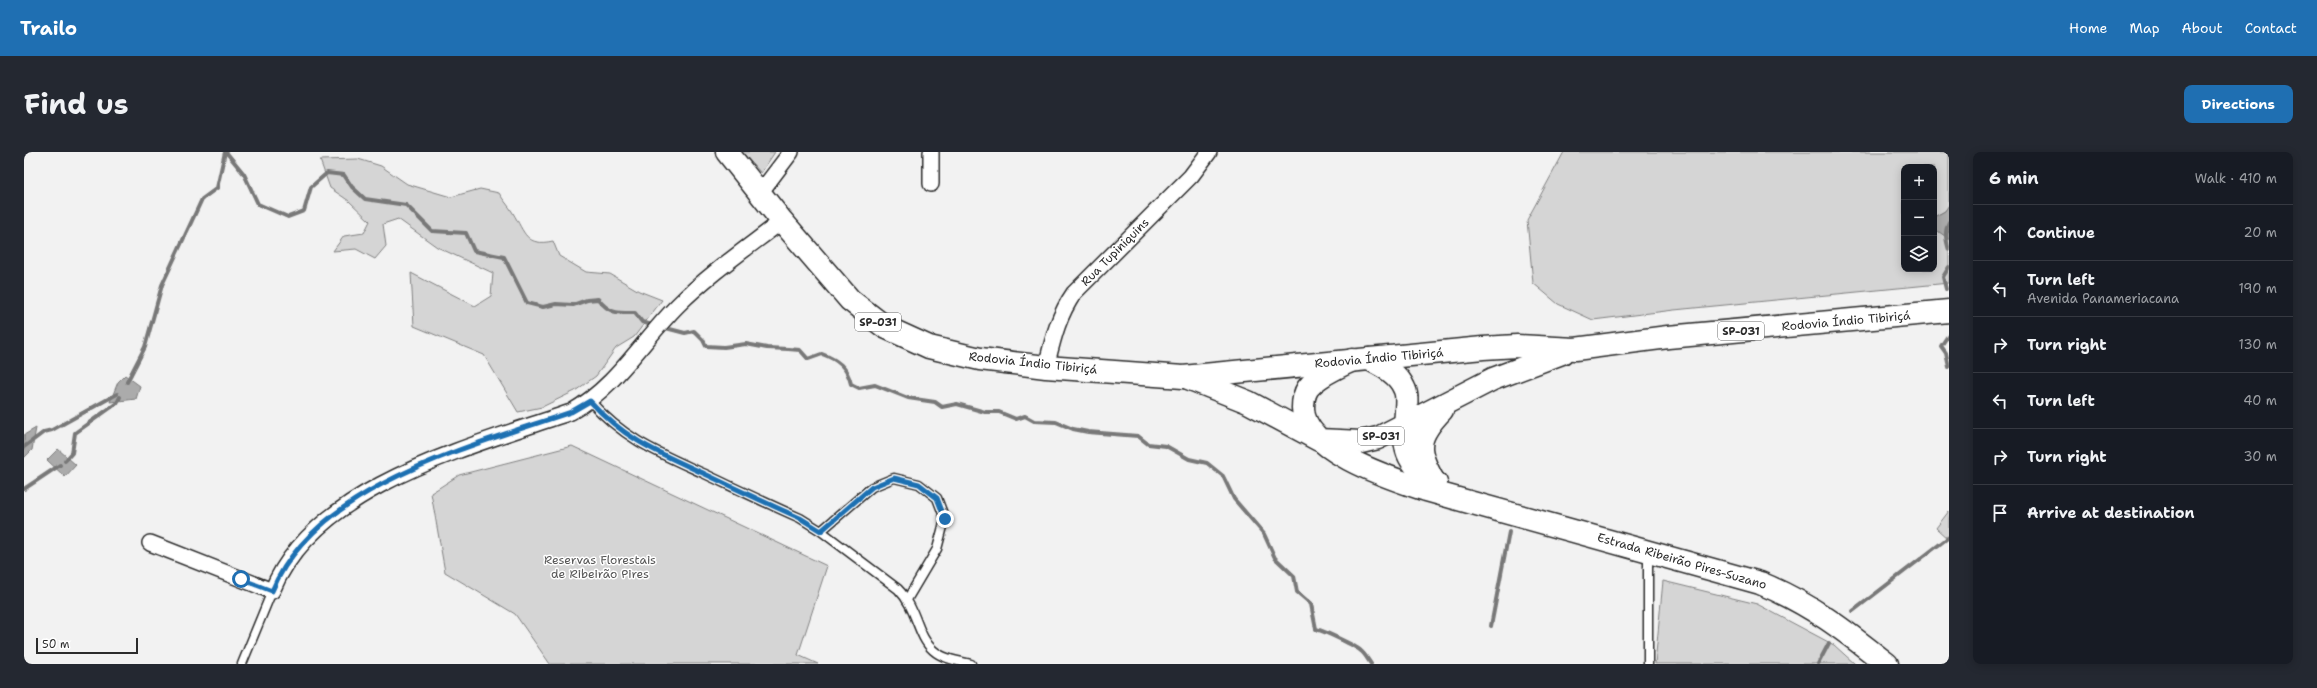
<!DOCTYPE html>
<meta charset="utf-8">
<style>
body{margin:0;font-family:"Shantell Sans",sans-serif;background:#242831;color:#f1f3f6}
.controls{position:absolute;right:12px;top:12px;display:grid;overflow:hidden;border-radius:8px;box-shadow:0 2px 10px #0003}
.controls button{width:36px;height:36px;display:grid;place-items:center;padding:0;border:0;border-bottom:1px solid #363941;background:#171b24;color:#f1f3f6;font:20px sans-serif}
.scale{position:absolute;left:12px;bottom:10px;width:102px;box-sizing:border-box;padding-left:4px;border:2px solid #2b2b2b;border-top:0;font-size:11px;line-height:14px;white-space:nowrap;color:#2b2b2b;-webkit-text-stroke:3px #fff;paint-order:stroke}
.stop{position:absolute;width:12px;height:12px;margin:-9px;border:3px solid #1f6fb2;border-radius:50%;background:#fff}
.stop.end{background:#1f6fb2;border-color:#fff;box-shadow:0 1px 4px #0008}
.list{margin:0;padding:0;list-style:none}
h2{display:flex;justify-content:space-between;align-items:center;height:52px;margin:0;padding:0 16px;font-size:17px}
h2 small{font-size:13px;font-weight:400;color:#9ea1a6}
.list li{display:grid;grid-template-columns:26px 1fr auto;gap:12px;align-items:center;box-sizing:border-box;height:56px;padding:0 16px;border-top:1px solid #363941}
.list b{display:block;font-size:15px;white-space:nowrap}
.list p{margin:0;font-size:13px;white-space:nowrap;color:#9ea1a6}
.list em{font-size:13px;font-style:normal;color:#9ea1a6}
.icon{flex:none;width:22px;height:22px;fill:none;stroke:currentColor;stroke-width:2;stroke-linecap:round;stroke-linejoin:round}
.map{position:relative;flex:none;width:1925px;height:512px;overflow:hidden;border-radius:8px}
header{display:flex;align-items:center;gap:24px;box-sizing:border-box;height:56px;padding:0 20px;background:#1f6fb2;color:#fff}
header strong{font-size:19px}
nav{display:flex;gap:22px;margin-inline-start:auto;font-size:14px}
.intro{display:flex;align-items:center;justify-content:space-between;box-sizing:border-box;height:96px;padding:0 24px}
h1{margin:0;font-size:28px}
.button{padding:10px 18px;border-radius:8px;background:#1f6fb2;color:#fff;font-size:14px;font-weight:700}
main{display:flex;gap:24px;padding:0 24px}
aside{flex:1;background:#171b24;border-radius:8px;box-shadow:0 2px 10px #0003}
.map>svg:first-child{display:block}
.green{fill:#d5d5d5;stroke:#808080}
.water{fill:#ababab;stroke:#787878}
.lines{fill:none;stroke-linecap:round;stroke-linejoin:round}
.stream{stroke:#787878;stroke-width:4}
.lane-casing{stroke:#2b2b2b;stroke-width:11}
.street-casing{stroke:#2b2b2b;stroke-width:18}
.secondary-casing{stroke:#2b2b2b;stroke-width:25}
.highway-casing{stroke:#2b2b2b;stroke-width:25}
.lane{stroke:#fff;stroke-width:8}
.street{stroke:#fff;stroke-width:15}
.secondary{stroke:#fff;stroke-width:22}
.highway{stroke:#fff;stroke-width:22}
.route{stroke:#1f6fb2;stroke-width:5}
.labels{text-anchor:middle;dominant-baseline:central;stroke-width:3;stroke-linejoin:round;paint-order:stroke}
.shield{fill:#fff;stroke:#6b6b6b;stroke-width:1}
.shield-label{font-size:11px;font-weight:bold;fill:#2b2b2b}
.street-label{font-size:12px;fill:#2b2b2b;stroke:#fff}
.park-label{font-size:12px;fill:#565656;stroke:#fff}
</style>
<header>
<strong>Trailo</strong>
<nav><a>Home</a><a>Map</a><a>About</a><a>Contact</a></nav>
</header>
<div class="intro"><h1>Find us</h1><a class="button">Directions</a></div>
<main>
<div class="map">
<svg width="1925" height="512" viewBox="0 0 1925 512">
<rect width="100%" height="100%" fill="#f2f2f2"/>
<filter id="ink" filterUnits="userSpaceOnUse"><feTurbulence type="fractalNoise" baseFrequency=".025" numOctaves="2"/><feDisplacementMap in="SourceGraphic" scale="8" xChannelSelector="R" yChannelSelector="G"/><feConvolveMatrix kernelMatrix="1 2 1 2 8 2 1 2 1" color-interpolation-filters="sRGB"/></filter>
<g filter="url(#ink)">
<g class="green">
<polygon points="718,0 751,0 737,21"/>
<polygon points="1540,0 1925,0 1925,53 1921,59 1910,65 1910,15 1880,15 1880,117 1910,117 1910,75 1925,87 1925,131 1650,158 1569,168 1534,152 1509,131 1503,68"/>
<path d="M334,7L357,14L383,32L427,45L456,37L475,41C479,48 485,54 489,61C501,81 502,95 529,89L535,104L562,120L586,122L615,139L638,148L610,185L592,196L572,224L551,239L518,255L494,260L460,203L390,174L387,121L451,154L467,144L469,121L413,95L374,67L359,72L362,94L351,107L332,97L309,99L320,84L340,81L346,69L325,49L306,36L296,8Z"/>
<polygon points="548,294 803,414 774,503 794,512 526,512 491,462 421,420 407,341 435,323"/>
<polygon points="1925,359 1925,388 1912,376"/>
<polygon points="1639,429 1733,452 1810,493 1831,512 1631,512"/>
</g>
<g class="water">
<polygon points="1925,53 1925,87 1911,77 1910,65 1921,59"/>
<polygon points="101,223 116,234 112,247 86,250 94,230"/>
<polygon points="12,276 8,298 0,306 0,283"/>
<polygon points="34,297 52,313 41,325 23,308"/>
</g>
<g class="lines">
<g class="stream">
<path d="M202,0L220,22L234,52L264,65L280,59L287,35L303,21L320,23L328,35L341,47L382,53L408,79L442,81L450,99L480,105L503,151L519,155L532,152L549,153L563,148L574,147C586,162 593,161 611,161L618,170L631,174"/>
<path d="M1925,70C1920,80 1922,88 1925,98"/>
<polyline points="1922,137 1919,125 1925,115"/>
<path d="M638,175L661,181L670,179L679,188L682,194L700,195L722,192L743,196L764,197L776,198L784,207L798,202C814,208 823,215 827,232L835,236L851,233L884,246L911,250L918,255L933,252L961,260H975L992,267L1001,264L1010,269L1032,270L1049,277L1064,280L1114,284L1124,292L1142,294L1165,307L1183,311L1199,324L1210,347L1240,382L1251,406L1270,424L1273,440L1287,452L1292,477C1300,479 1332,494 1337,499C1341,502 1344,508 1347,512"/>
<polyline points="1925,182 1917,194 1922,201 1925,215"/>
<polyline points="103,230 121,195 138,133 178,47 193,36 201,0"/>
<polyline points="0,295 20,280 28,278 93,242"/>
<polyline points="41,309 48,301 51,281 93,251 96,245"/>
<polyline points="0,337 36,313"/>
<polyline points="1829,459 1925,385"/>
<polyline points="1467,474 1485,380"/>
<polyline points="1794,512 1805,491"/>
</g>
<g class="lane-casing">
<g id="lane">
<path d="M566,249C601,288 635,301 681,322C713,337 744,352 776,366L797,379L874,437C893,456 893,484 909,498C919,507 934,509 947,512"/>
<polyline points="797,379 848,335 870,326 895,332 913,346 921,367 913,397 884,446"/>
<polyline points="1624,401 1624,512"/>
<polyline points="218,512 248,439"/>
</g>
</g>
<g class="street-casing">
<g id="street">
<polyline points="907,32 907,0"/>
<polyline points="736,41 767,0"/>
<path d="M1022,215C1029,187 1034,164 1050,141L1167,24L1185,0"/>
<path d="M126,391L248,439C291,333 449,294 547,260C592,235 618,189 654,153C685,122 723,96 758,69"/>
</g>
</g>
<g class="secondary-casing">
<g id="secondary">
<path d="M1345,207C1358,214 1374,221 1380,236C1384,243 1382,253 1382,260C1379,297 1380,309 1412,331"/>
<path d="M1328,208C1313,216 1295,223 1284,236C1280,242 1279,249 1279,256C1279,299 1369,327 1402,338L1736,431C1787,452 1820,478 1863,512"/>
</g>
</g>
<g class="highway-casing">
<g id="highway">
<polyline points="703,0 758,69 826,148 861,175 905,195 956,207 1022,215 1159,225 1459,196 1493,194 1551,197 1644,185 1925,159"/>
<polyline points="1164,226 1224,250 1295,288 1337,290 1354,286 1469,227 1538,201"/>
<path d="M1410,330C1391,297 1392,285 1418,258"/>
</g>
</g>
<use href="#lane" class="lane"/>
<use href="#street" class="street"/>
<use href="#secondary" class="secondary"/>
<use href="#highway" class="highway"/>
</g>
</g>
<g class="lines" filter="url(#ink)">
<path class="route" d="M217,427L248,439C292,333 448,294 547,260L566,249C601,288 635,301 681,322C713,337 744,352 776,366L797,379L848,335L870,326L895,332L913,346L921,367"/>
</g>
<g class="labels">
<g class="shield">
<rect x="831" y="161" width="46" height="18" rx="3"/>
<rect x="1694" y="170" width="46" height="18" rx="3"/>
<rect x="1334" y="275" width="46" height="18" rx="3"/>
</g>
<g class="shield-label">
<text x="854" y="170">SP-031</text>
<text x="1717" y="179">SP-031</text>
<text x="1357" y="284">SP-031</text>
</g>
<g class="street-label">
<text transform="translate(1091 100) rotate(-45)">Rua Tupiniquins</text>
<text transform="translate(1822 169) rotate(-5)">Rodovia Índio Tibiriçá</text>
<text transform="translate(1355 206) rotate(-5)">Rodovia Índio Tibiriçá</text>
<text transform="translate(1009 211) rotate(6)">Rodovia Índio Tibiriçá</text>
<text transform="translate(1658 409) rotate(16)">Estrada Ribeirão Pires-Suzano</text>
</g>
<g class="park-label">
<text x="576" y="408">Reservas Florestais<tspan x="576" dy="14">de Ribeirão Pires</tspan></text>
</g>
</g>
</svg>
<div class="controls">
<button>+</button>
<button>−</button>
<button><svg class="icon" aria-label="layers" viewBox="0 0 24 24"><path d="M12 4l9 5-9 5-9-5zM3 14l9 5 9-5"/></svg></button>
</div>
<div class="scale">50 m</div>
<div class="stop" style="left:217px;top:427px"></div>
<div class="stop end" style="left:921px;top:367px"></div>
</div>
<aside>
<h2>6 min<small>Walk · 410 m</small></h2>
<ul class="list">
<li><svg class="icon" aria-label="ahead" viewBox="0 0 24 24"><path d="M12 20V5M6 11l6-6 6 6"/></svg><div><b>Continue</b></div><em>20 m</em></li>
<li><svg class="icon" aria-label="left" viewBox="0 0 24 24"><path d="M17 20v-9H6M10 6l-5 5 5 5"/></svg><div><b>Turn left</b><p>Avenida Panameriacana</p></div><em>190 m</em></li>
<li><svg class="icon" aria-label="right" viewBox="0 0 24 24"><path d="M7 20v-9h11M14 6l5 5-5 5"/></svg><div><b>Turn right</b></div><em>130 m</em></li>
<li><svg class="icon" aria-label="left" viewBox="0 0 24 24"><path d="M17 20v-9H6M10 6l-5 5 5 5"/></svg><div><b>Turn left</b></div><em>40 m</em></li>
<li><svg class="icon" aria-label="right" viewBox="0 0 24 24"><path d="M7 20v-9h11M14 6l5 5-5 5"/></svg><div><b>Turn right</b></div><em>30 m</em></li>
<li><svg class="icon" aria-label="arrive" viewBox="0 0 24 24"><path d="M6 21V4h12l-3 4 3 4H6"/></svg><div><b>Arrive at destination</b></div></li>
</ul>
</aside>
</main>
